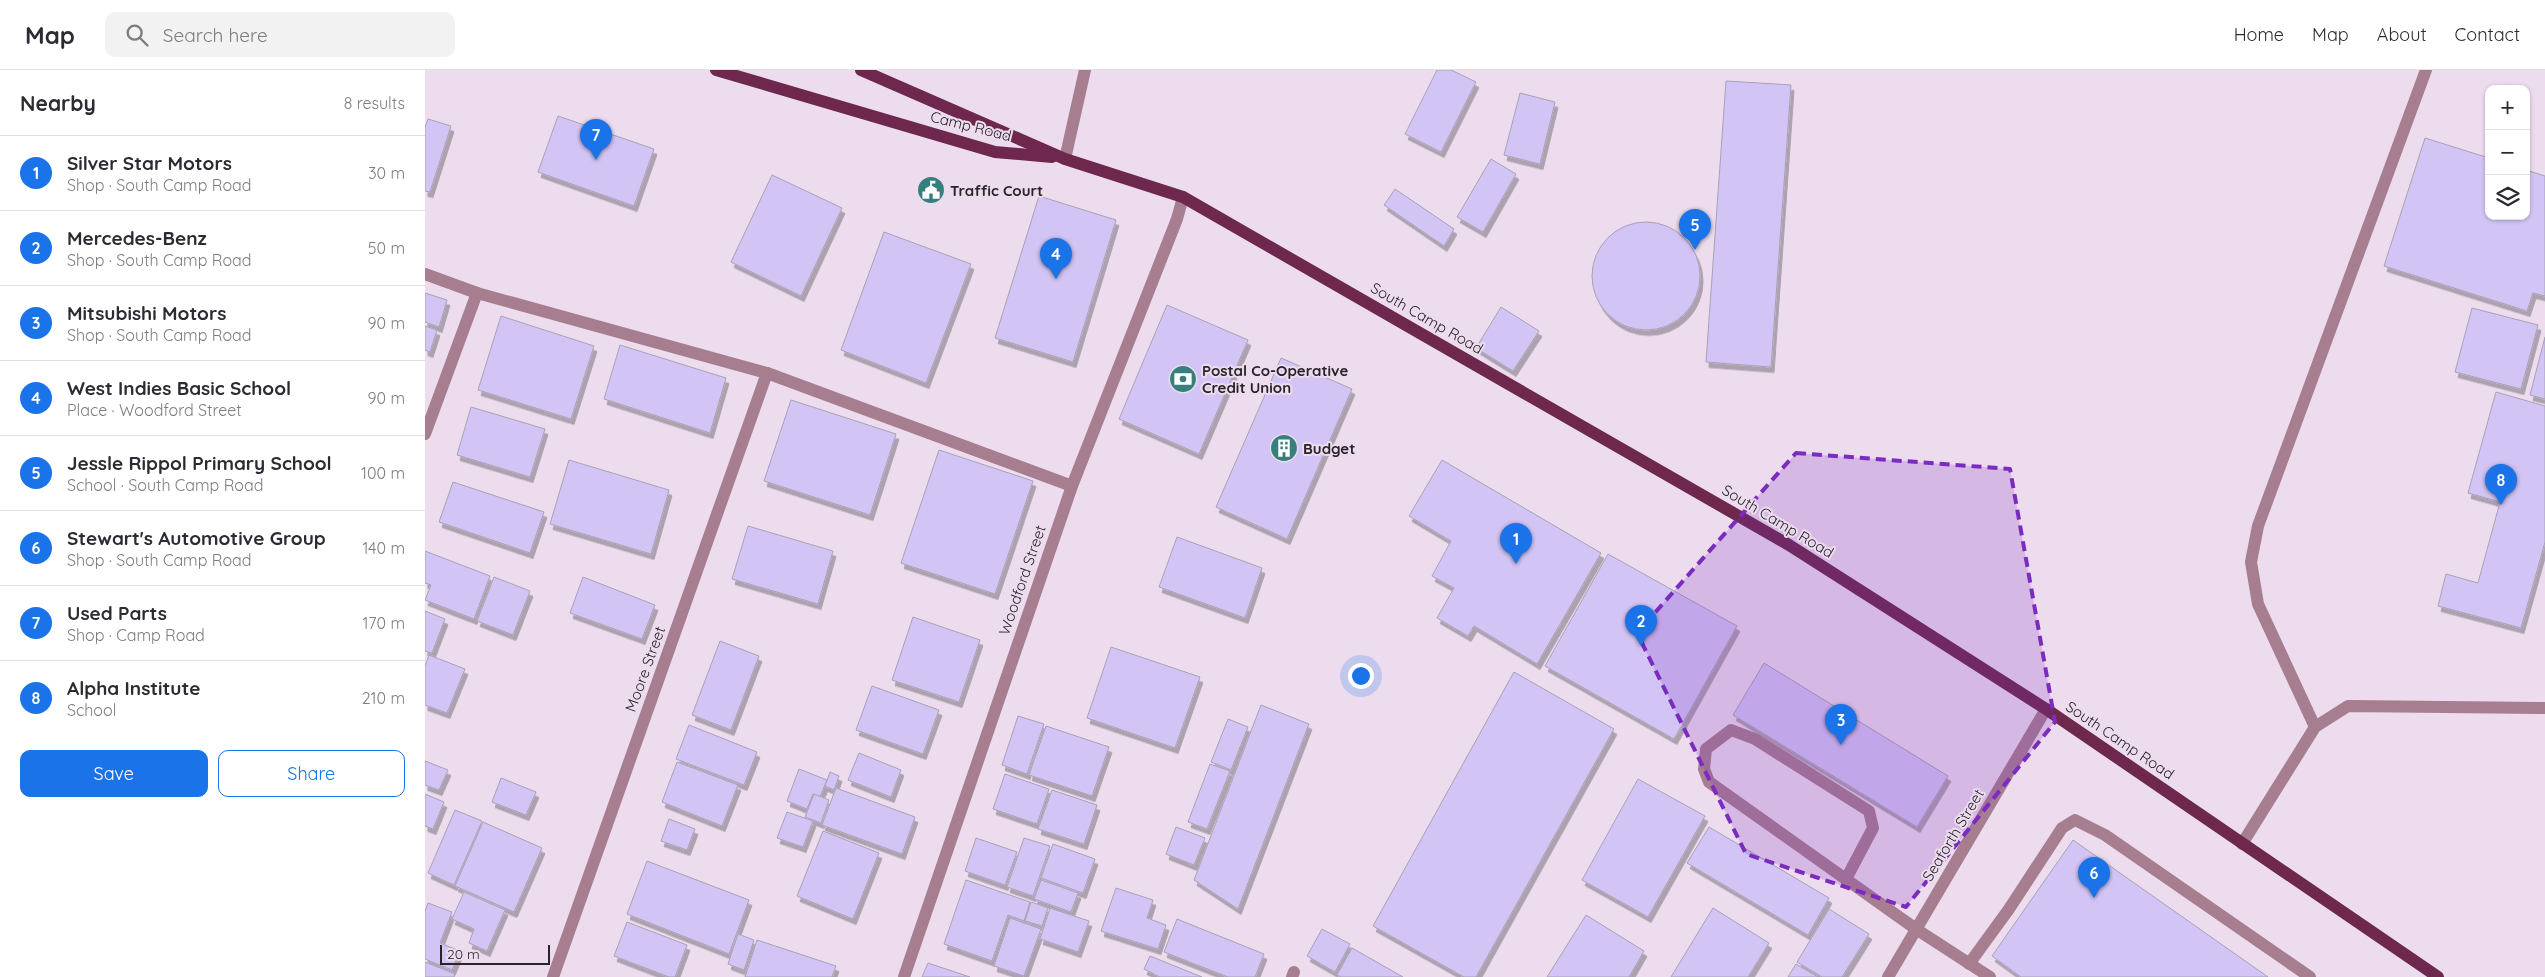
<!DOCTYPE html>
<meta charset="utf-8">
<style>
body{margin:0;font-family:Quicksand,sans-serif;background:#f2f2f3;color:#2b2b33}
.controls{position:absolute;right:15px;top:15px;display:grid;overflow:hidden;border-radius:10px;box-shadow:0 1px 4px #0004}
.controls button{width:45px;height:45px;display:grid;place-items:center;padding:0;border:0;border-bottom:1px solid #e1e1e2;background:#fff;color:#2b2b33;font:25px sans-serif}
.scale{position:absolute;left:15px;bottom:12px;width:110px;box-sizing:border-box;padding-left:5px;border:2px solid #29232a;border-top:0;font-size:14px;line-height:18px;white-space:nowrap;color:#29232a;-webkit-text-stroke:4px #ecdcee;paint-order:stroke}
.you{position:absolute;left:935px;top:605px;width:18px;height:18px;margin:-12px;border:4px solid #fff;border-radius:50%;background:#1a73e8;box-shadow:0 0 0 8px #1a73e833}
.badge{display:grid;place-items:center;width:32px;height:32px;border-radius:50%;background:#1a73e8;color:#fff;font-size:16px;font-weight:700}
.pin{position:absolute;translate:-50% -41px;filter:drop-shadow(0 1px 2px #0008)}
.pin::after{content:'';position:absolute;top:26px;width:18px;height:15px;background:inherit;clip-path:polygon(0 0,100% 0,50% 100%)}
.list{margin:0;padding:0;list-style:none}
h2{display:flex;justify-content:space-between;align-items:center;height:65px;margin:0;padding:0 20px;font-size:21px}
h2 small{font-size:16px;font-weight:400;color:#7c7c81}
.list li{display:grid;grid-template-columns:32px 1fr auto;gap:15px;align-items:center;box-sizing:border-box;height:75px;padding:0 20px;border-top:1px solid #e1e1e2}
.list b{display:block;font-size:19px;white-space:nowrap}
.list p{margin:0;font-size:16px;white-space:nowrap;color:#7c7c81}
.list em{font-size:16px;font-style:normal;color:#7c7c81}
.actions{display:flex;gap:10px;padding:15px 20px}
.actions a{flex:1;padding:11px 0;border:1px solid #1a73e8;border-radius:10px;text-align:center;font-size:18px;color:#1a73e8}
.actions .main{background:#1a73e8;color:#fff}
.icon{flex:none;width:28px;height:28px;fill:none;stroke:currentColor;stroke-width:2;stroke-linecap:round;stroke-linejoin:round}
.map{position:relative;flex:none;width:2120px;height:907px;overflow:hidden}
header{display:flex;align-items:center;gap:30px;box-sizing:border-box;height:70px;padding:0 25px;background:#fff;border-bottom:1px solid #e1e1e2}
header strong{font-size:24px}
nav{display:flex;gap:28px;margin-inline-start:auto;font-size:18px}
.search{width:350px;height:45px;background:#f2f2f3;display:flex;align-items:center;gap:12px;box-sizing:border-box;padding:0 18px;border-radius:10px;color:#7c7c81;font-size:19px}
main{display:flex}
aside{flex:1;background:#fff}
.map>svg:first-child{display:block}
.building{fill:#d2c5f5;stroke:#a7a1b6;filter:url(#shadow)}
.lines{fill:none;stroke-linecap:round;stroke-linejoin:round}
.minor{stroke:#a77d90;stroke-width:12}
.major{stroke:#6e284e;stroke-width:12}
.marked{fill:#7b2cbf;fill-opacity:0.2;stroke:#7b2cbf;stroke-width:4;stroke-dasharray:10 6;stroke-linejoin:round}
.labels{text-anchor:middle;dominant-baseline:central;stroke-width:4;stroke-linejoin:round;paint-order:stroke}
.street-label{font-size:15px;fill:#29232a;stroke:#ecdcee}
.poi-label{font-size:15px;font-weight:bold;fill:#29232a;stroke:#ecdcee;text-anchor:start}
</style>
<header>
<strong>Map</strong>
<div class="search"><svg class="icon" aria-label="search" viewBox="0 0 24 24"><circle cx="10" cy="10" r="6"/><path d="M15 15l6 6"/></svg>Search here</div>
<nav><a>Home</a><a>Map</a><a>About</a><a>Contact</a></nav>
</header>
<main>
<aside>
<h2>Nearby<small>8 results</small></h2>
<ul class="list">
<li><span class="badge">1</span><div><b>Silver Star Motors</b><p>Shop · South Camp Road</p></div><em>30 m</em></li>
<li><span class="badge">2</span><div><b>Mercedes-Benz</b><p>Shop · South Camp Road</p></div><em>50 m</em></li>
<li><span class="badge">3</span><div><b>Mitsubishi Motors</b><p>Shop · South Camp Road</p></div><em>90 m</em></li>
<li><span class="badge">4</span><div><b>West Indies Basic School</b><p>Place · Woodford Street</p></div><em>90 m</em></li>
<li><span class="badge">5</span><div><b>Jessle Rippol Primary School</b><p>School · South Camp Road</p></div><em>100 m</em></li>
<li><span class="badge">6</span><div><b>Stewart's Automotive Group</b><p>Shop · South Camp Road</p></div><em>140 m</em></li>
<li><span class="badge">7</span><div><b>Used Parts</b><p>Shop · Camp Road</p></div><em>170 m</em></li>
<li><span class="badge">8</span><div><b>Alpha Institute</b><p>School</p></div><em>210 m</em></li>
</ul>
<div class="actions"><a class="main">Save</a><a>Share</a></div>
</aside>
<div class="map">
<svg width="2120" height="907" viewBox="0 0 2120 907">
<defs>
<filter id="shadow"><feDropShadow dx="3" dy="5.5" stdDeviation="0" flood-color="#0004"/></filter>
</defs>
<rect width="100%" height="100%" fill="#ecdcee"/>
<g class="building">
<polygon points="1012,0 1026,0 1051,12 1016,82 980,64"/>
<polygon points="1301,11 1366,15 1346,297 1281,292"/>
<polygon points="1095,23 1130,32 1115,94 1079,85"/>
<polygon points="133,46 229,79 209,136 113,102"/>
<polygon points="3,49 26,56 5,122 0,121 0,57"/>
<polygon points="2000,68 2064,88 2064,146 2101,146 2101,100 2120,106 2120,226 2108,223 2102,241 1959,196"/>
<polygon points="1066,89 1091,104 1058,162 1032,147"/>
<polygon points="347,105 417,138 376,226 306,192"/>
<polygon points="970,119 1029,159 1019,176 959,135"/>
<polygon points="614,126 691,150 648,292 570,268"/>
<circle cx="1221" cy="206" r="54"/>
<polygon points="459,162 546,194 501,313 416,280"/>
<polygon points="0,223 22,230 14,257 0,252"/>
<polygon points="742,235 823,270 774,384 694,349"/>
<polygon points="1076,237 1114,261 1088,301 1051,278"/>
<polygon points="2047,238 2113,255 2096,319 2030,302"/>
<polygon points="76,246 169,276 146,349 53,320"/>
<polygon points="0,256 12,260 5,282 0,280"/>
<polygon points="2120,267 2120,329 2105,325"/>
<polygon points="195,275 301,308 285,363 179,329"/>
<polygon points="856,288 927,319 862,469 791,437"/>
<polygon points="2071,322 2120,336 2120,472 2096,558 2013,536 2021,504 2053,513 2075,432 2043,423"/>
<polygon points="366,330 471,364 445,445 339,411"/>
<polygon points="46,337 120,359 105,407 32,385"/>
<polygon points="514,380 608,411 570,524 476,493"/>
<polygon points="144,390 244,420 226,484 125,454"/>
<polygon points="1017,390 1176,483 1112,594 1049,556 1043,566 1012,548 1029,518 1007,506 1026,471 984,446"/>
<polygon points="28,412 119,442 105,483 14,452"/>
<polygon points="323,456 408,481 393,534 307,509"/>
<polygon points="752,467 837,498 820,548 734,517"/>
<polygon points="0,481 65,506 49,549 0,530 6,515 0,513"/>
<polygon points="1183,484 1312,556 1249,669 1120,596"/>
<polygon points="69,507 105,521 88,565 52,551"/>
<polygon points="158,507 230,535 217,569 145,543"/>
<polygon points="0,541 20,549 7,583 0,581"/>
<polygon points="488,547 555,570 534,632 467,610"/>
<polygon points="295,571 334,586 306,660 267,645"/>
<polygon points="686,577 775,607 750,678 662,648"/>
<polygon points="4,585 40,599 22,643 0,635 0,596"/>
<polygon points="1339,593 1523,706 1492,757 1308,645"/>
<polygon points="1089,602 1189,659 1051,907 1039,907 948,856"/>
<polygon points="447,616 514,640 498,684 431,660"/>
<polygon points="836,635 884,654 813,839 769,810"/>
<polygon points="593,646 619,654 602,704 577,695"/>
<polygon points="803,649 823,657 806,700 786,692"/>
<polygon points="264,655 332,682 319,715 251,689"/>
<polygon points="621,656 684,677 667,726 604,705"/>
<polygon points="434,683 476,700 466,727 423,710"/>
<polygon points="0,691 23,700 14,720 0,715"/>
<polygon points="252,692 313,715 297,756 237,732"/>
<polygon points="785,694 805,701 782,759 763,752"/>
<polygon points="374,699 402,710 395,727 388,724 382,739 362,731"/>
<polygon points="405,702 414,706 409,720 400,716"/>
<polygon points="580,704 624,719 612,754 568,739"/>
<polygon points="76,708 111,722 101,745 67,732"/>
<polygon points="1213,709 1280,746 1223,847 1157,810"/>
<polygon points="411,718 490,747 477,784 397,755"/>
<polygon points="627,720 672,735 659,774 613,759"/>
<polygon points="0,724 19,732 8,759 0,756"/>
<polygon points="389,724 404,730 396,753 380,747"/>
<polygon points="30,740 57,751 29,815 3,803"/>
<polygon points="362,742 388,751 378,777 352,768"/>
<polygon points="244,749 270,759 262,780 236,771"/>
<polygon points="58,752 117,778 89,842 30,816"/>
<polygon points="751,757 780,768 769,795 741,784"/>
<polygon points="1284,757 1404,828 1383,865 1262,793"/>
<polygon points="398,761 454,783 428,849 372,826"/>
<polygon points="551,768 592,782 580,815 540,801"/>
<polygon points="599,768 625,776 608,826 582,817"/>
<polygon points="1648,770 1843,907 1596,907 1567,886"/>
<polygon points="628,774 670,789 658,823 616,808"/>
<polygon points="222,791 324,830 304,884 202,844"/>
<polygon points="541,810 605,832 599,851 583,845 567,891 519,874"/>
<polygon points="616,810 653,823 646,842 609,829"/>
<polygon points="691,818 728,830 722,848 741,855 733,879 676,861"/>
<polygon points="39,822 80,840 62,881 44,873 49,859 27,849"/>
<polygon points="606,832 623,838 617,856 600,851"/>
<polygon points="3,833 27,842 15,873 35,881 27,900 0,889 0,841"/>
<polygon points="625,838 664,851 653,882 615,869"/>
<polygon points="1288,838 1344,873 1323,907 1246,907"/>
<polygon points="1404,839 1444,864 1417,907 1397,907 1372,892"/>
<polygon points="1161,845 1219,881 1204,907 1122,907"/>
<polygon points="585,848 616,859 599,906 569,896"/>
<polygon points="752,849 839,884 830,907 803,907 739,882"/>
<polygon points="202,852 262,875 250,907 244,907 189,886"/>
<polygon points="897,859 925,874 910,902 882,886"/>
<polygon points="313,864 329,870 319,900 303,894"/>
<polygon points="332,870 411,896 407,907 320,907"/>
<polygon points="927,878 978,907 916,907 912,905"/>
<polygon points="725,886 777,907 735,907 719,899"/>
<polygon points="0,892 30,904 29,907 0,907"/>
<polygon points="503,893 545,907 497,907"/>
<polygon points="1371,894 1393,907 1363,907"/>
</g>
<g class="lines">
<g class="minor">
<polyline points="640,89 660,0"/>
<polyline points="0,204 52,223 342,303 647,416"/>
<polyline points="0,364 52,223"/>
<polyline points="1890,657 1833,534 1826,492 1833,456 2001,0"/>
<polyline points="1817,774 1890,657 1923,636 2120,638"/>
<polyline points="1421,809 1448,758 1444,741 1330,669 1306,660 1281,679 1279,699 1284,712 1491,859 1565,907"/>
<polyline points="1544,894 1584,839 1637,758 1650,750 1680,765 1885,907"/>
<polyline points="128,907 342,303"/>
<polyline points="479,907 647,416 752,149 758,127"/>
<polyline points="867,907 869,902"/>
<polyline points="1463,907 1621,639"/>
</g>
<g class="major">
<polyline points="291,0 570,82 627,87"/>
<polyline points="436,0 640,89 758,127 1364,475 1621,639 2013,907"/>
</g>
</g>
<path class="marked" d="M1371,383L1585,399L1630,652L1481,837L1321,784L1212,563Z"/>
<defs>
<g id="civic-disc" transform="scale(1.4375)"><circle r="9.5" fill="#377f7c" stroke="#ecdcee"/><path d="M-.6-6.5H3V-4.5H.6V-3L4-1V1h2V6H-6V1h2V-1L-.6-3ZM-1.2 2.5V6h2.4V2.5Z" fill="#fff"/></g>
<g id="bank-disc" transform="scale(1.4375)"><circle r="9.5" fill="#377f7c" stroke="#ecdcee"/><path d="M-6-4H6V4H-6ZM0-2.3a2.3 2.3 0 1 0 0 4.6a2.3 2.3 0 1 0 0-4.6Z" fill="#fff"/></g>
<g id="building-disc" transform="scale(1.4375)"><circle r="9.5" fill="#377f7c" stroke="#ecdcee"/><path d="M-4-6H4V6H1V3H-1V6H-4ZM-2.5-4.3h1.7v1.8h-1.7ZM.8-4.3h1.7v1.8H.8ZM-2.5-1h1.7V.8h-1.7ZM.8-1h1.7V.8H.8Z" fill="#fff"/></g>
</defs>
<g fill-rule="evenodd">
<use href="#civic-disc" x="506" y="120"/>
<use href="#bank-disc" x="758" y="309"/>
<use href="#building-disc" x="859" y="378"/>
</g>
<g class="labels">
<g class="street-label">
<text transform="translate(546 56) rotate(14)">Camp Road</text>
<text transform="translate(1002 248) rotate(30)">South Camp Road</text>
<text transform="translate(1353 451) rotate(31)">South Camp Road</text>
<text transform="translate(597 510) rotate(-71)">Woodford Street</text>
<text transform="translate(220 599) rotate(-70)">Moore Street</text>
<text transform="translate(1695 670) rotate(34)">South Camp Road</text>
<text transform="translate(1528 765) rotate(-59)">Seaforth Street</text>
</g>
<g class="poi-label">
<text x="525" y="120">Traffic Court</text>
<text x="777" y="300">Postal Co-Operative<tspan x="777" dy="17">Credit Union</tspan></text>
<text x="878" y="378">Budget</text>
</g>
</g>
</svg>
<div class="controls">
<button>+</button>
<button>−</button>
<button><svg class="icon" aria-label="layers" viewBox="0 0 24 24"><path d="M12 4l9 5-9 5-9-5zM3 14l9 5 9-5"/></svg></button>
</div>
<div class="scale">20 m</div>
<div class="you"></div>
<div class="pin badge" style="left:1091px;top:494px">1</div>
<div class="pin badge" style="left:1216px;top:576px">2</div>
<div class="pin badge" style="left:1416px;top:675px">3</div>
<div class="pin badge" style="left:631px;top:209px">4</div>
<div class="pin badge" style="left:1270px;top:180px">5</div>
<div class="pin badge" style="left:1669px;top:828px">6</div>
<div class="pin badge" style="left:171px;top:90px">7</div>
<div class="pin badge" style="left:2076px;top:435px">8</div>
</div>
</main>
